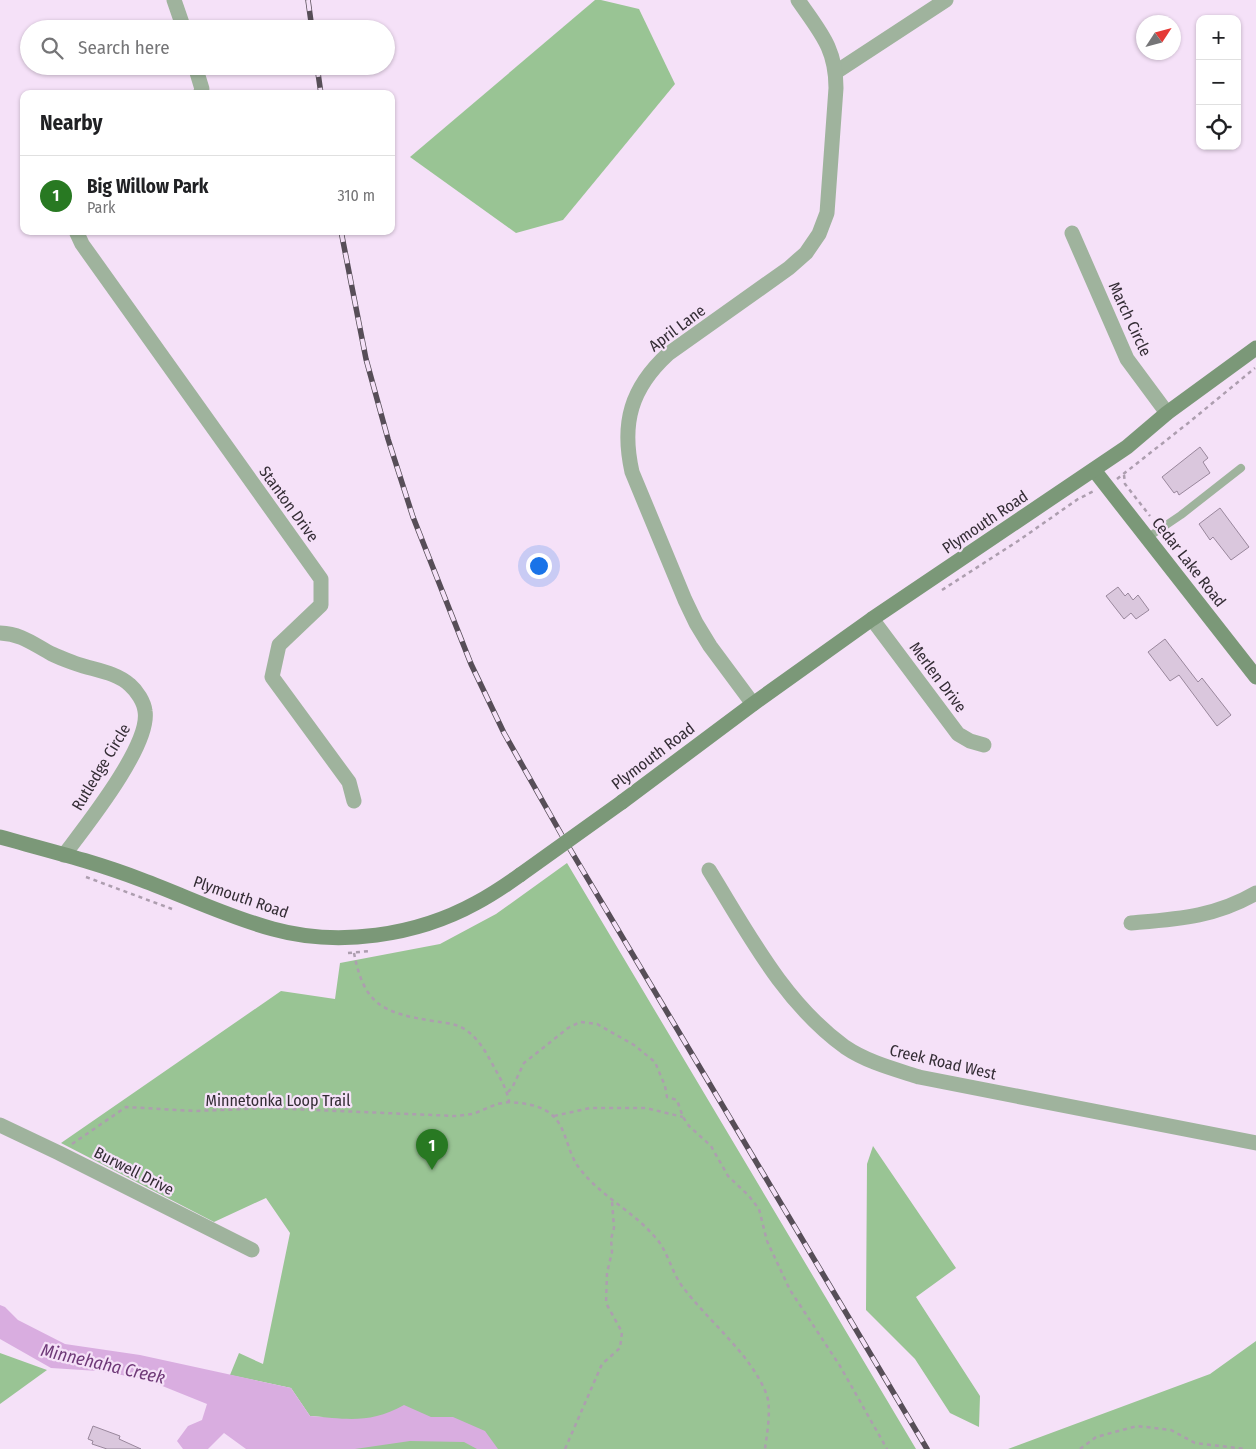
<!DOCTYPE html>
<meta charset="utf-8">
<style>
body{margin:0;font-family:"Fira Sans Condensed",sans-serif;background:#f2f2f2;color:#202124}
.controls{position:absolute;right:15px;top:15px;display:grid;overflow:hidden;border-radius:10px;box-shadow:0 1px 4px #0004}
.controls button{width:45px;height:45px;display:grid;place-items:center;padding:0;border:0;border-bottom:1px solid #e0e0e0;background:#fff;color:#202124;font:25px sans-serif}
.compass{position:absolute;left:1136px;top:15px;width:45px;height:45px;border-radius:50%;background:#fff;box-shadow:0 1px 4px #0004;rotate:54deg}
.you{position:absolute;left:538px;top:565px;width:18px;height:18px;margin:-12px;border:4px solid #fff;border-radius:50%;background:#1a73e8;box-shadow:0 0 0 8px #1a73e833}
.badge{display:grid;place-items:center;width:32px;height:32px;border-radius:50%;background:#287922;color:#fff;font-size:16px;font-weight:700}
.pin{position:absolute;translate:-50% -41px;filter:drop-shadow(0 1px 2px #0008)}
.pin::after{content:'';position:absolute;top:26px;width:18px;height:15px;background:inherit;clip-path:polygon(0 0,100% 0,50% 100%)}
.list{margin:0;padding:0;list-style:none}
h2{display:flex;justify-content:space-between;align-items:center;height:65px;margin:0;padding:0 20px;font-size:21px}
h2 small{font-size:16px;font-weight:400;color:#757577}
.list li{display:grid;grid-template-columns:32px 1fr auto;gap:15px;align-items:center;box-sizing:border-box;height:80px;padding:0 20px;border-top:1px solid #e0e0e0}
.list b{display:block;font-size:19px;white-space:nowrap}
.list p{margin:0;font-size:16px;white-space:nowrap;color:#757577}
.list em{font-size:16px;font-style:normal;color:#757577}
.icon{flex:none;width:28px;height:28px;fill:none;stroke:currentColor;stroke-width:2;stroke-linecap:round;stroke-linejoin:round}
.map{position:relative;flex:none;width:1256px;height:1449px;overflow:hidden}
.search{position:absolute;background:#fff;box-shadow:0 1px 4px #0004;left:20px;top:20px;width:375px;height:55px;display:flex;align-items:center;gap:12px;box-sizing:border-box;padding:0 18px;border-radius:28px;color:#757577;font-size:19px}
.panel{position:absolute;background:#fff;box-shadow:0 1px 4px #0004;left:20px;top:90px;width:375px;height:145px;border-radius:10px}
.map>svg:first-child{display:block}
.green{fill:#99c494}
.water{fill:#d9ade0}
.building{fill:#dac7dd;stroke:#99879c}
.lines{fill:none;stroke-linecap:round;stroke-linejoin:round}
.path{stroke:#ad9eaf;stroke-width:2.5;stroke-dasharray:4 4;stroke-linecap:butt}
.lane{stroke:#9fb39d;stroke-width:8}
.street{stroke:#9fb39d;stroke-width:15}
.secondary{stroke:#7b9878;stroke-width:15}
.rail-casing{stroke:#574e58;stroke-width:5.5}
.rail{stroke:#f5e1f8;stroke-width:4;stroke-dasharray:11;stroke-linecap:butt}
.secondary-bridge{stroke:#7b9878;stroke-width:15}
.labels{text-anchor:middle;dominant-baseline:central;stroke-width:4.5;stroke-linejoin:round;paint-order:stroke}
.street-label{font-size:16px;fill:#342d35;stroke:#f5e1f8}
.water-label{font-size:18px;font-style:italic;fill:#6f3a78;stroke:#f5e1f8}
</style>
<div class="map">
<svg width="1256" height="1449" viewBox="0 0 1256 1449">
<rect width="100%" height="100%" fill="#f5e1f8"/>
<g class="green">
<polygon points="595,0 601,0 639,9 675,84 563,220 516,233 410,157"/>
<polygon points="567,863 916,1449 279,1449 323,1417 310,1416 291,1388 230,1375 239,1353 263,1364 290,1233 266,1198 214,1222 61,1143 281,991 335,999 340,963 440,944 496,914"/>
<polygon points="873,1146 956,1268 916,1297 980,1396 979,1427 950,1413 915,1359 866,1310 867,1164"/>
<polygon points="1256,1341 1256,1449 1008,1449 1210,1374"/>
<polygon points="0,1353 47,1370 0,1404"/>
</g>
<path class="water" d="M0,1305L5,1307L18,1320L65,1344L140,1355L291,1388L310,1416C347,1419 370,1424 404,1405L431,1417H453L485,1431L498,1449H477L464,1442L410,1441L355,1449H246L224,1433L208,1449H183L177,1441L188,1426L202,1420L207,1404L145,1379L98,1371L51,1368L0,1339Z"/>
<g class="building">
<polygon points="1200,447 1208,458 1203,462 1210,473 1179,495 1177,491 1174,493 1162,477"/>
<polygon points="1220,508 1249,547 1231,560 1213,537 1210,540 1199,524"/>
<polygon points="1118,587 1125,596 1128,593 1133,600 1138,595 1149,610 1136,619 1131,613 1124,619 1106,596"/>
<polygon points="1165,639 1198,682 1202,678 1231,715 1217,726 1179,675 1170,681 1148,652"/>
<polygon points="93,1426 120,1436 119,1439 141,1449 107,1449 92,1444 93,1441 88,1439"/>
</g>
<g class="lines">
<g class="path">
<polyline points="1124,475 1125,484 1150,516"/>
<polyline points="1117,479 1187,424 1255,368"/>
<polyline points="942,590 1018,541 1078,499 1094,491"/>
<polyline points="86,877 172,909"/>
<polyline points="348,953 370,951"/>
<path d="M354,953C364,1005 383,1013 433,1021C444,1023 456,1023 466,1030C479,1039 487,1054 494,1067C500,1078 507,1089 509,1102C524,1103 541,1105 552,1115C566,1127 567,1150 577,1165C598,1195 632,1210 655,1237C668,1251 671,1271 682,1286C707,1320 750,1353 766,1393C772,1407 767,1433 765,1449"/>
<polyline points="508,1092 512,1088 524,1063 568,1028 580,1022 597,1024 634,1045 655,1062 665,1086 667,1097 677,1100 683,1117 689,1126 711,1146 728,1176 749,1196 759,1209 767,1241 790,1290 840,1366 887,1449"/>
<polyline points="554,1116 590,1108 646,1108 683,1117"/>
<polyline points="72,1144 126,1107 195,1111 269,1108 455,1116 473,1114 497,1104 509,1102"/>
<polyline points="565,1449 602,1364 620,1348 622,1332 606,1303 607,1273 612,1252 611,1239 614,1228 612,1201"/>
<polyline points="1080,1449 1096,1437 1137,1426 1171,1430 1195,1443 1245,1449"/>
</g>
<polyline class="lane" points="1147,538 1181,515 1241,468"/>
<g class="street">
<polyline points="174,0 184,29"/>
<polyline points="195,66 202,89 200,94"/>
<polyline points="836,72 946,0"/>
<polyline points="76,231 82,244 321,579 321,605 279,645 272,677 349,782 354,801"/>
<polyline points="1072,233 1127,359 1167,413"/>
<polyline points="872,619 958,734 970,741 984,745"/>
<path d="M0,633C22,634 33,644 52,654C60,658 69,661 77,664C94,670 116,672 130,685C137,691 144,702 145,711C151,745 85,827 64,855"/>
<path d="M753,704L710,646L696,623L685,600L632,472C621,423 631,388 668,354L789,268L806,253L819,234L827,213L836,88C836,48 820,32 798,0"/>
<path d="M709,870C748,933 784,1003 845,1047C867,1062 894,1069 919,1077L1256,1143"/>
<path d="M1131,923C1177,919 1215,917 1256,893"/>
<polyline points="0,1125 59,1153 252,1250"/>
</g>
<g class="secondary">
<polyline points="1094,470 1256,677"/>
<polyline points="622,802 753,704 872,619 1127,447 1167,413 1256,348"/>
<path d="M0,837C47,850 96,862 142,880C185,896 228,917 273,929C338,947 416,936 476,903C491,895 506,885 520,875"/>
</g>
<g class="rail-casing">
<g id="rail">
<polyline points="308,0 312,29"/>
<polyline points="317,66 321,94"/>
<polyline points="341,231 366,359 388,439 413,517 471,664 504,733 564,839 927,1449"/>
</g>
</g>
<use href="#rail" class="rail"/>
<polyline class="secondary-bridge" points="520,875 622,802"/>
</g>
<g class="labels">
<g class="street-label">
<text transform="translate(1130 319) rotate(65)">March Circle</text>
<text transform="translate(677 328) rotate(-37)">April Lane</text>
<text transform="translate(289 504) rotate(54)">Stanton Drive</text>
<text transform="translate(985 522) rotate(-34)">Plymouth Road</text>
<text transform="translate(1189 562) rotate(52)">Cedar Lake Road</text>
<text transform="translate(938 677) rotate(53)">Merlen Drive</text>
<text transform="translate(653 756) rotate(-37)">Plymouth Road</text>
<text transform="translate(101 767) rotate(-59)">Rutledge Circle</text>
<text transform="translate(241 897) rotate(19)">Plymouth Road</text>
<text transform="translate(943 1062) rotate(13)">Creek Road West</text>
<text x="278" y="1100">Minnetonka Loop Trail</text>
<text transform="translate(134 1171) rotate(27)">Burwell Drive</text>
</g>
<g class="water-label">
<text transform="translate(103 1364) rotate(13)">Minnehaha Creek</text>
</g>
</g>
</svg>
<div class="controls">
<button>+</button>
<button>−</button>
<button><svg class="icon" aria-label="locate" viewBox="0 0 24 24"><circle cx="12" cy="12" r="6"/><path d="M12 2v4M12 18v4M2 12h4M18 12h4"/></svg></button>
</div>
<svg class="compass" viewBox="-18 -18 36 36"><path d="M0-13l5 13h-10z" fill="#e53935"/><path d="M0 13l5-13h-10z" fill="#757577"/></svg>
<div class="you"></div>
<div class="pin badge" style="left:432px;top:1170px">1</div>
<div class="search"><svg class="icon" aria-label="search" viewBox="0 0 24 24"><circle cx="10" cy="10" r="6"/><path d="M15 15l6 6"/></svg>Search here</div>
<section class="panel">
<h2>Nearby<small></small></h2>
<ul class="list">
<li><span class="badge">1</span><div><b>Big Willow Park</b><p>Park</p></div><em>310 m</em></li>
</ul>
</section>
</div>
